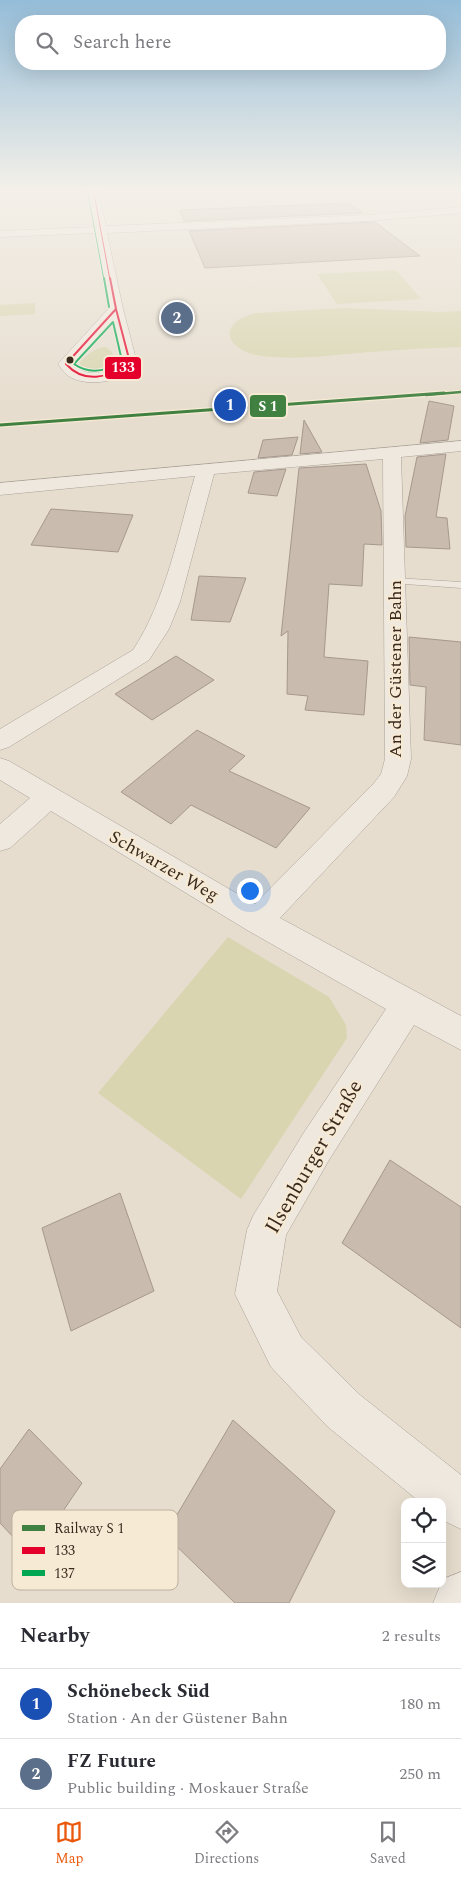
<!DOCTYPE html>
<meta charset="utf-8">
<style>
body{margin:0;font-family:Spectral,serif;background:#f2f2f3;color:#2b2b33}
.controls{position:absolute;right:15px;bottom:15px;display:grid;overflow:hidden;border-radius:10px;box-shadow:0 5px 20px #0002}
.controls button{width:45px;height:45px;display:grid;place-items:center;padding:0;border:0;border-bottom:1px solid #e1e1e2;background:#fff;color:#2b2b33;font:25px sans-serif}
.you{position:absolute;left:249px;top:890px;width:18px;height:18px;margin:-12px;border:4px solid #fff;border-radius:50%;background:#1a73e8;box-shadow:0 0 0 8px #1a73e833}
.badge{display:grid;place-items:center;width:32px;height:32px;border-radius:50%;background:#ea580c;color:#fff;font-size:16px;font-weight:700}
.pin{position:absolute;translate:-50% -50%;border:2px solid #fff;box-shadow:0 1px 5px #0006}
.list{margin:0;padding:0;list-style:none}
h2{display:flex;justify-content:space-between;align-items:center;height:65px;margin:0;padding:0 20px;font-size:21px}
h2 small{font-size:16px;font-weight:400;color:#7c7c81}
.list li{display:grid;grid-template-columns:32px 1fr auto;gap:15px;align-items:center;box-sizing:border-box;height:70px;padding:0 20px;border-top:1px solid #e1e1e2}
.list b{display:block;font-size:19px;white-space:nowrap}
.list p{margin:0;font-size:16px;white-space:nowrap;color:#7c7c81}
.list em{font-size:16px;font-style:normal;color:#7c7c81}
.icon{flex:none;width:28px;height:28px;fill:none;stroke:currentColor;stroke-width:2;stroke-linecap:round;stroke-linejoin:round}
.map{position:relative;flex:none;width:461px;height:1603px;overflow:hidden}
.search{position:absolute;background:#fff;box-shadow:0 5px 20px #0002;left:15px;right:15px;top:15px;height:55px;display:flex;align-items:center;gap:12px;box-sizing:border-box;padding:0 18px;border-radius:20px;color:#7c7c81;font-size:19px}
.sheet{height:205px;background:#fff}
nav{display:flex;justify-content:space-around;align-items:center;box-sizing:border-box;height:70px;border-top:1px solid #e1e1e2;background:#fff;font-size:14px;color:#7c7c81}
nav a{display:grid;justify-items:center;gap:2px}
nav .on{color:#ea580c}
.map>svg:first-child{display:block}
.green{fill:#d8d5b0}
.building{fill:#cabbaf;stroke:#a6988d}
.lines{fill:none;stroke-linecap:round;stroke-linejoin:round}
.lane-casing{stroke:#aba297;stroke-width:1}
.street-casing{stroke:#aba297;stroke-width:1}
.lane{fill:#eee8df;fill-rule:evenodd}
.street{fill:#eee8df;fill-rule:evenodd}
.bus-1-far1-casing{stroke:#f7ead4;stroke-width:2.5}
.bus-1-casing{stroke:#f7ead4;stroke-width:4}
.bus-2-far1-casing{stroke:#f7ead4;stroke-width:2.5}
.bus-2-casing{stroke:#f7ead4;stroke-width:4}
.bus-1-far1{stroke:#e4002b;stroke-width:1}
.bus-1{stroke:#e4002b;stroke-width:2}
.bus-2-far1{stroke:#00a651;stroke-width:1}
.bus-2{stroke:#00a651;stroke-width:2}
.rail-1-far1-casing{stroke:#f7ead4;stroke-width:4.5}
.rail-1-casing{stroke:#f7ead4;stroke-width:5.5}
.rail-1-far1{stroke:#408040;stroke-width:2.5}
.rail-1{stroke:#408040;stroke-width:3}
.bus-dot{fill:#3a2a1e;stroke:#f7ead4;stroke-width:2}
.labels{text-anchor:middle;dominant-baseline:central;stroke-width:4.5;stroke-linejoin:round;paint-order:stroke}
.street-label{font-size:18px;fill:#3a2a1e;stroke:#f7ead4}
.near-street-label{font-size:21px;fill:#3a2a1e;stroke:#f7ead4}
.key{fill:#f7ead4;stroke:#beb09d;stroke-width:1}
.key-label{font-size:14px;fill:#3a2a1e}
.line-badge{stroke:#f7ead4;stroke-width:2}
.badge-label{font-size:14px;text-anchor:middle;font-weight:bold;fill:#fff}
</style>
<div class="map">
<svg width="461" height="1603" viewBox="0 0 461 1603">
<rect width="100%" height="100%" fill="#e6ddce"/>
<g class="green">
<polygon points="396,270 421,299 337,304 317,274"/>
<polygon points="35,303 35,314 0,316 0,305"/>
<path d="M344,308L439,312L461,311V347C427,348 392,350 358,353C327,356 294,360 262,356C228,352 213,324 256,313Z"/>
<path d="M106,347L112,352L113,360L111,367L97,370L81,368L80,362C88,354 94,348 106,347Z"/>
<polygon points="228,937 329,997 346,1025 347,1038 241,1199 98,1093"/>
</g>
<g class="building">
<polygon points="349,203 363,213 184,221 180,210"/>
<polygon points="375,222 420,256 205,268 189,231"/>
<polygon points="429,401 454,406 448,440 420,443"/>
<polygon points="304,420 322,452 300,454"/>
<polygon points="298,437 292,455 258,458 263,440"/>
<polygon points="446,454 436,517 447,518 450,549 406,547 405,516 417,457"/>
<polygon points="366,464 381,511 382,545 364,544 362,586 329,584 324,657 368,661 364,715 305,710 308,696 287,694 288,631 281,636 299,468"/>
<polygon points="286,469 277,496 248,493 254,472"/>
<polygon points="51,509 133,515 118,552 31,545"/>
<polygon points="199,576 246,578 230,622 191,620"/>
<polygon points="409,637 461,642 461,745 424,740 426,687 410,685"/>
<polygon points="176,656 214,680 152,720 115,694"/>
<polygon points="197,730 245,756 229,771 310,808 276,848 191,805 171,824 121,792"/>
<polygon points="390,1160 461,1207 461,1328 342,1243"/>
<polygon points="120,1193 154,1291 71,1331 42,1228"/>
<polygon points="233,1420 335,1511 289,1603 235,1603 165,1535"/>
<polygon points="29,1429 82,1483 32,1557 0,1523 0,1469"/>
</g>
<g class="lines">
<g class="lane-casing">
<polygon id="lane" points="395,578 461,582 461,588 391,583 389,581"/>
</g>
<g class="street-casing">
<g id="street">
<path d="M88,188H98L106,226L368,215L461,207V213L368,221L107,233L123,309L135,355L136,364C123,382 91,387 72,378C66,375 62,370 58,364L109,308L96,233L0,237V231L95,227ZM112,321L121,355L120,363C108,373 85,379 74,364Z"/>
<path d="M461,441V451L401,457L411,759L407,776L394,797L280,918L461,1016V1050L414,1025L329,1160L286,1235L277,1291L301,1337L360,1395L461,1475V1529L442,1520V1502H420L328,1427L271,1367L235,1294L247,1230L253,1216L303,1134L386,1009L247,930L51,811L10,848L0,851V824L30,798L0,780V758L9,761L255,904L374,783L381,774L385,759L383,459L214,474L180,602L169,629L149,660L9,747L0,750V729L133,650C166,600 178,534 195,476L0,495V483Z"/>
<polygon points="461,1572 461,1603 433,1603 443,1579"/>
</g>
</g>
<use href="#lane" class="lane"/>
<use href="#street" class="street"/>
<g class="bus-1-far1-casing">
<polyline id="bus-1-far1" points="93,188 110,280"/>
</g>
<g class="bus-1-casing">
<g id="bus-1">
<polyline points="110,278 116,309"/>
<path d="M116,309L128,355V364C108,378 84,384 66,364Z"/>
</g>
</g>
<g class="bus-2-far1-casing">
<polyline id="bus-2-far1" points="87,189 104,280"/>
</g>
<g class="bus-2-casing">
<g id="bus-2">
<polyline points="104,278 109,307"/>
<path d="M113,322L122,361C107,371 90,375 74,364Z"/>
</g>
</g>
<use href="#bus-1-far1" class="bus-1-far1"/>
<use href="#bus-1" class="bus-1"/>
<use href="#bus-2-far1" class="bus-2-far1"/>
<use href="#bus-2" class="bus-2"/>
<g class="rail-1-far1-casing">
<polyline id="rail-1-far1" points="426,395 461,392"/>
</g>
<g class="rail-1-casing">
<polyline id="rail-1" points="0,425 444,393"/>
</g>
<use href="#rail-1-far1" class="rail-1-far1"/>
<use href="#rail-1" class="rail-1"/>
</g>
<linearGradient id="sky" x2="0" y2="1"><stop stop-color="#95bdd8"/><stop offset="0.46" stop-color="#f4f0e9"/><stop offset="1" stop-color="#f4f0e9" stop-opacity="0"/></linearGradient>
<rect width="461" height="412" fill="url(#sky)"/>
<circle class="bus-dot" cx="70" cy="360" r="4.5"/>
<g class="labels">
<g class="street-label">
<text transform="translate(395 669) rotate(-90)">An der Güstener Bahn</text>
<text transform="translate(164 866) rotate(30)">Schwarzer Weg</text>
</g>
<g class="near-street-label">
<text transform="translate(314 1157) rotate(-60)">Ilsenburger Straße</text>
</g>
</g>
<rect x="12" y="1510" width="166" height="80" rx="8" class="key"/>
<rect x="22" y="1525" width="23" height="6" fill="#408040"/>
<rect x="22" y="1547" width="23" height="7" fill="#e4002b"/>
<rect x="22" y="1570" width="23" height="6" fill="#00a651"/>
<g class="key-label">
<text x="54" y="1533">Railway S 1</text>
<text x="54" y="1555">133</text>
<text x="54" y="1578">137</text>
</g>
<g class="line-badge">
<rect x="104" y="356" width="38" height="24" rx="5" fill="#e4002b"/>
<rect x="249" y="394" width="38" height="24" rx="5" fill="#408040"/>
</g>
<g class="badge-label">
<text x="123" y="372">133</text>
<text x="268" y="411">S 1</text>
</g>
</svg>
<div class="controls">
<button><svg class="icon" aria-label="locate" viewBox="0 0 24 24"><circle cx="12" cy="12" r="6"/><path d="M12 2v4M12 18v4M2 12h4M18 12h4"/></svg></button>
<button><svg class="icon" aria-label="layers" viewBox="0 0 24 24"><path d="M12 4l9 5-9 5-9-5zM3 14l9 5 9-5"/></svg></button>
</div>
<div class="you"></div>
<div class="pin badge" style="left:230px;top:405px;background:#1a4fb4">1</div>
<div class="pin badge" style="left:177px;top:318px;background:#5c6f8a">2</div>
<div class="search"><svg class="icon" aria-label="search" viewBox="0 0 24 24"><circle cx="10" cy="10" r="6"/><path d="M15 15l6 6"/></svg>Search here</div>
</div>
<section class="sheet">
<h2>Nearby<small>2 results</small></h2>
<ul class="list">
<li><span class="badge" style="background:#1a4fb4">1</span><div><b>Schönebeck Süd</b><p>Station · An der Güstener Bahn</p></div><em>180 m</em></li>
<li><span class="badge" style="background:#5c6f8a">2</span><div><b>FZ Future</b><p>Public building · Moskauer Straße</p></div><em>250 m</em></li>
</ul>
</section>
<nav>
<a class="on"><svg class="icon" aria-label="map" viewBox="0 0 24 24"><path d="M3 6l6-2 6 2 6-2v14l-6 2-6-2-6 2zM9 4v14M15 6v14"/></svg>Map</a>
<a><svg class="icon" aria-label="directions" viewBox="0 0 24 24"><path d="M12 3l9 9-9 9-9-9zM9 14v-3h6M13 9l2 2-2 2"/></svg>Directions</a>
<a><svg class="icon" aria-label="saved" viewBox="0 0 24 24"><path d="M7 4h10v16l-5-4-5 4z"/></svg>Saved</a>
</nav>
